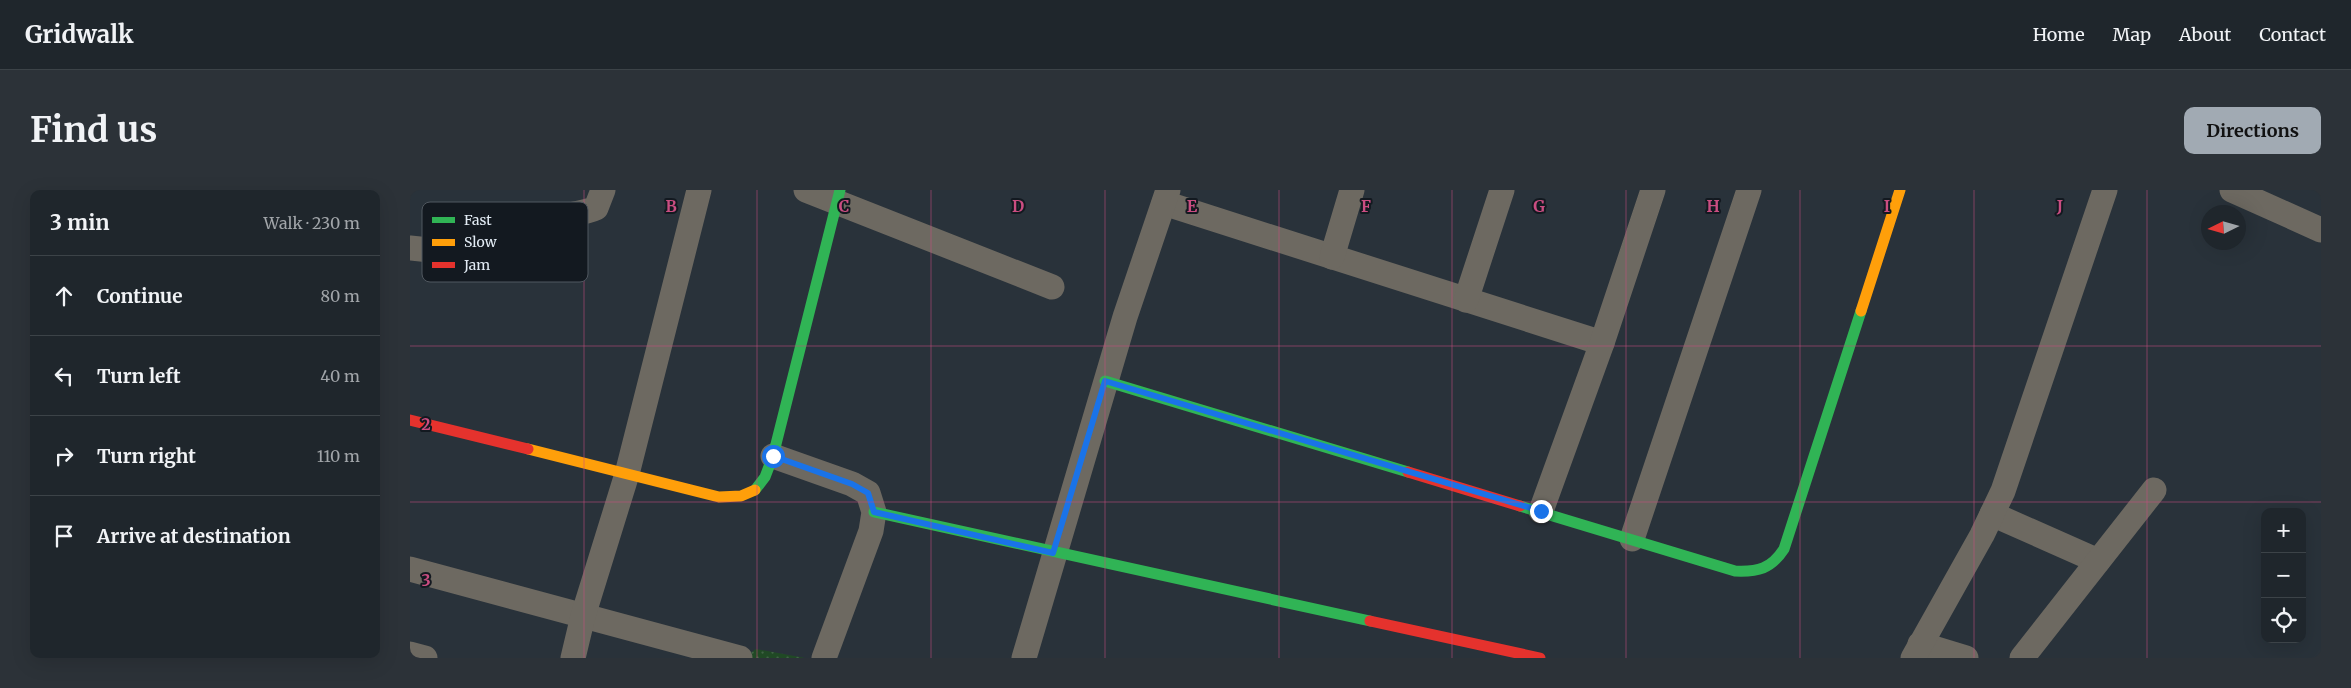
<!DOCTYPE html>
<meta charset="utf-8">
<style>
body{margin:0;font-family:Merriweather,serif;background:#2c3238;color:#f1f3f6}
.controls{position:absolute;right:15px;bottom:15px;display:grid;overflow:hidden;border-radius:10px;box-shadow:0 5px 20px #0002}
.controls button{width:45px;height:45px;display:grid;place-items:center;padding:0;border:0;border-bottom:1px solid #3c4348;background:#1f262c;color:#f1f3f6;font:25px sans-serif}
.compass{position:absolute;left:1791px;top:15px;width:45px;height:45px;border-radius:50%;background:#1f262c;box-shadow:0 5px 20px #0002;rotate:265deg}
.stop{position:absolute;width:15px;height:15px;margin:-11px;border:4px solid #1a73e8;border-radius:50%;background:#fff}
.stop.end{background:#1a73e8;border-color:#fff;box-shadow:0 1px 5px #0008}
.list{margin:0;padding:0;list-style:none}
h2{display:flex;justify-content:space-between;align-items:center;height:65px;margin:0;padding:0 20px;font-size:21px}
h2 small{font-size:16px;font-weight:400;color:#a1a5a9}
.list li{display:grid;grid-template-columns:32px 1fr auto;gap:15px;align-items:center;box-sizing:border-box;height:80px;padding:0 20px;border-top:1px solid #3c4348}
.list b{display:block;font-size:19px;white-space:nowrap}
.list em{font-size:16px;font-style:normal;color:#a1a5a9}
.icon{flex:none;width:28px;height:28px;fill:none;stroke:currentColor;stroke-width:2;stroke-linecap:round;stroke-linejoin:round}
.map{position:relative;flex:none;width:1911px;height:468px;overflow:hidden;border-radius:10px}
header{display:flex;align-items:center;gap:30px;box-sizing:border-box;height:70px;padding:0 25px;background:#1f262c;border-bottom:1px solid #3c4348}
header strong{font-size:24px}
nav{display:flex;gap:28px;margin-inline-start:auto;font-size:18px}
.intro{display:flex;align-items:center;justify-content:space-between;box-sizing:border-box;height:120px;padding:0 30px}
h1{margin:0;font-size:35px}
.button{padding:12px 22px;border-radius:10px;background:#a1aab3;color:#111;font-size:18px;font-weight:700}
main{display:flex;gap:30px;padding:0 30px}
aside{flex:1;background:#1f262c;border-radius:10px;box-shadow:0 5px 20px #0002}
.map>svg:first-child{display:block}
.grass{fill:url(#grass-dots)}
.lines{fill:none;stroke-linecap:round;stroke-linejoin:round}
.street{stroke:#6d6961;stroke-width:25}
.fast{stroke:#30b455;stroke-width:11}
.slow{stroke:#ff9f0a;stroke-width:11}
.jam{stroke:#e5322d;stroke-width:11}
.route{stroke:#1a73e8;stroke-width:6}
.grid{fill:none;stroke:#ca4d81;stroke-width:1;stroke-opacity:0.55}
.key{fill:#131920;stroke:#515860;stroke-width:1}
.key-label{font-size:14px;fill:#e2ebf4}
.grid-label{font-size:16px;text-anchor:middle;font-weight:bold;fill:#ca4d81;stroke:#131920;stroke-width:4;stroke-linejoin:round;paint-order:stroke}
</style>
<header>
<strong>Gridwalk</strong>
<nav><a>Home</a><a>Map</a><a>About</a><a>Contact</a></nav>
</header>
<div class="intro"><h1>Find us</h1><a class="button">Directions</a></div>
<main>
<aside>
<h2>3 min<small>Walk · 230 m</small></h2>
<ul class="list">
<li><svg class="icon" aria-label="ahead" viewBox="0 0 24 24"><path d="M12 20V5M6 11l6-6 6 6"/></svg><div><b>Continue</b></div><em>80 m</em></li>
<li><svg class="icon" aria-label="left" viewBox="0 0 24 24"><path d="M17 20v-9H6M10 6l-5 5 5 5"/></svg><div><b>Turn left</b></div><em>40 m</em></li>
<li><svg class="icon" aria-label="right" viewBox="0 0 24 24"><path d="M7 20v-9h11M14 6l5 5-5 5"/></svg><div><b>Turn right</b></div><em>110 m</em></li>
<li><svg class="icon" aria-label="arrive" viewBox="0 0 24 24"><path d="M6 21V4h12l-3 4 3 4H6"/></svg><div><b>Arrive at destination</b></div></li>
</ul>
</aside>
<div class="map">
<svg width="1911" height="468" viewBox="0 0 1911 468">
<defs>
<pattern id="grass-dots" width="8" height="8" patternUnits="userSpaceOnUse" patternTransform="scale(1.25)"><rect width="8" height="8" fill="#204925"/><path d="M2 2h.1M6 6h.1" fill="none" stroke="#406345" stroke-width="1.8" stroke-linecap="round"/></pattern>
</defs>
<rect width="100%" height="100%" fill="#29323a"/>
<polygon class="grass" points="346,459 395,468 334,468"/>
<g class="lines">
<g class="street">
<polyline points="396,0 642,97"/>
<polyline points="1822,0 1911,40"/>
<polyline points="754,13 1192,153"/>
<path d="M0,58L58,64L121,66L133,56L142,30C156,23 171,25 186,18L193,0"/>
<polyline points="922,67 942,0"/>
<polyline points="1056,110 1092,0"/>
<polyline points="363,266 442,294 458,303 464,322 461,341 414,468"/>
<polyline points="1131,321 1192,153 1243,0"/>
<polyline points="1582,324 1688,371"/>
<polyline points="1222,349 1339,0"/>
<polyline points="0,379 330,468"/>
<polyline points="1510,454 1556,468"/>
<polyline points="0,464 15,468"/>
<polyline points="163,468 173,426 217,284 289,0"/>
<polyline points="614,468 715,127 758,0"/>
<polyline points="1503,468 1572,345 1593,301 1695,0"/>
<polyline points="1612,468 1744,300"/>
</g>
<g class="fast">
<polyline points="695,191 998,282"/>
<polyline points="345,300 355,287 363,266 430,0"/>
<path d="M1110,316L1325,381C1348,382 1361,379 1374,359L1451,121"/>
<polyline points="464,322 960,431"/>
</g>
<g class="slow">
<polyline points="1451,121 1490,0"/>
<polyline points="118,259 309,307 331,306 345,300"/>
</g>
<g class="jam">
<polyline points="0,230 118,259"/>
<polyline points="998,282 1110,316"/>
<polyline points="960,431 1130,468"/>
</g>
</g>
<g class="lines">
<polyline class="route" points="363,266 442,294 458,303 464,322 643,363 695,191 1131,321"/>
</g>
<path class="grid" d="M174,0V468M347,0V468M521,0V468M695,0V468M869,0V468M1042,0V468M1216,0V468M1390,0V468M1564,0V468M1737,0V468M0,156H1911M0,312H1911"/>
<rect x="12" y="12" width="166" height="80" rx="8" class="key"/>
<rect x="22" y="27" width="23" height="6" fill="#30b455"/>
<rect x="22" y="49" width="23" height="7" fill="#ff9f0a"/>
<rect x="22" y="72" width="23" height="6" fill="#e5322d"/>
<g class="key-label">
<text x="54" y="35">Fast</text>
<text x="54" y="57">Slow</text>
<text x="54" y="80">Jam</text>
</g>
<g class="grid-label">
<text x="261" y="22">B</text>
<text x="434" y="22">C</text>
<text x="608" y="22">D</text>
<text x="782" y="22">E</text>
<text x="956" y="22">F</text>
<text x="1129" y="22">G</text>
<text x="1303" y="22">H</text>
<text x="1477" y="22">I</text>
<text x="1650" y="22">J</text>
<text x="16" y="240">2</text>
<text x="16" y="396">3</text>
</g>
</svg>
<div class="controls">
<button>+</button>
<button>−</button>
<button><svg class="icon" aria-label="locate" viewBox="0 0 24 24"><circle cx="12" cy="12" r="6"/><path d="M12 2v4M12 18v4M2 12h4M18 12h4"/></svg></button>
</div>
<svg class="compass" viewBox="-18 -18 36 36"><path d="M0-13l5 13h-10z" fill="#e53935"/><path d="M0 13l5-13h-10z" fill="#a1a5a9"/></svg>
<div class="stop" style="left:363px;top:266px"></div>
<div class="stop end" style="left:1131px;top:321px"></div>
</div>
</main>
